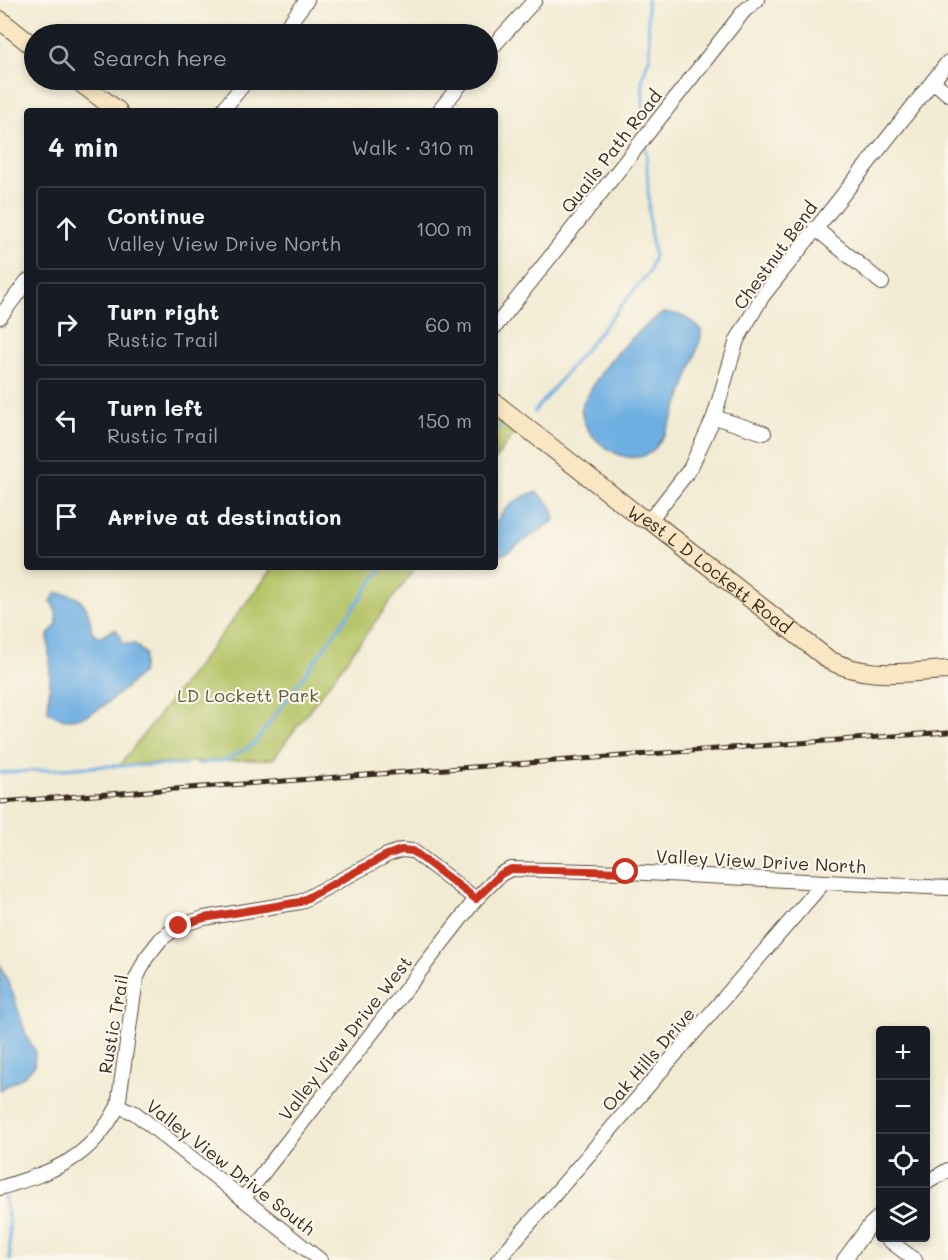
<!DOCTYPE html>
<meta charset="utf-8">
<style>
body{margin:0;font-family:Mali,sans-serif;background:#20242c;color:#f1f3f6}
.controls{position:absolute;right:18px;bottom:18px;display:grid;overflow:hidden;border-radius:6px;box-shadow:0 3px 9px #0003}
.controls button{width:54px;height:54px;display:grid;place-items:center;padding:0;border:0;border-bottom:2px solid #363941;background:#171b24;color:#f1f3f6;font:30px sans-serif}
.stop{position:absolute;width:18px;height:18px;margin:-14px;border:4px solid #c8321e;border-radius:50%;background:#fff}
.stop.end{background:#c8321e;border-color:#fff;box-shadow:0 2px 6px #0008}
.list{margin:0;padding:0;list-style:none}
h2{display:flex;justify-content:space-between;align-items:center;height:78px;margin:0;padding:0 24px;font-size:26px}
h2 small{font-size:20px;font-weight:400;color:#9ea1a6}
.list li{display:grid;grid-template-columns:39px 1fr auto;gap:18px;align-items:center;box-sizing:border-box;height:84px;margin:0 12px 12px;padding:0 12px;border:2px solid #363941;border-radius:6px}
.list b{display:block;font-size:22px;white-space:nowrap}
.list p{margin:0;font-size:20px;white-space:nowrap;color:#9ea1a6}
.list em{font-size:20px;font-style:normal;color:#9ea1a6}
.icon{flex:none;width:33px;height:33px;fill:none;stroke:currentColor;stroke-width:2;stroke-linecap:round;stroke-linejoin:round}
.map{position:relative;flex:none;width:948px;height:1260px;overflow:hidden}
.search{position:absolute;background:#171b24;box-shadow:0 3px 9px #0003;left:24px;top:24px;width:474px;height:66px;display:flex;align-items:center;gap:15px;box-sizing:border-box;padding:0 21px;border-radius:33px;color:#9ea1a6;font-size:22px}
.panel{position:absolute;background:#171b24;box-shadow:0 3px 9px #0003;left:24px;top:108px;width:474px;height:462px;border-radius:6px}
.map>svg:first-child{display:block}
.green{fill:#b3c264;stroke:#777641;stroke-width:1.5}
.water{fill:#6eafe2;stroke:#546c80;stroke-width:1.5}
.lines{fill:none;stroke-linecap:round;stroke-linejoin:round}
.stream{stroke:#6eafe2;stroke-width:3}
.minor-casing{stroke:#564739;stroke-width:16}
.secondary-casing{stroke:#564739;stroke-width:20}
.minor{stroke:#fff;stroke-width:14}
.secondary{stroke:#f9e7c3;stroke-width:18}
.rail-casing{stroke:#3b2a1e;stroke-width:5}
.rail{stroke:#fbf7ec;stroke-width:3;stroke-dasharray:9;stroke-linecap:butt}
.route{stroke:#c8321e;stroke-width:8}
.labels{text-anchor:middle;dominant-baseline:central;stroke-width:4.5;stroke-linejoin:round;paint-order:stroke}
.street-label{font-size:18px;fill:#3b2a1e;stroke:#fbf7ec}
.park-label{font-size:18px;fill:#5f5833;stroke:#fbf7ec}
</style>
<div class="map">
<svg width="948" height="1260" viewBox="0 0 948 1260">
<rect width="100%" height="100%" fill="#fbf7ec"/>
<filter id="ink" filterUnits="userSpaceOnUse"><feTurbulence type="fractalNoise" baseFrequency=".0167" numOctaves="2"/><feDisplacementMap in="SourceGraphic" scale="12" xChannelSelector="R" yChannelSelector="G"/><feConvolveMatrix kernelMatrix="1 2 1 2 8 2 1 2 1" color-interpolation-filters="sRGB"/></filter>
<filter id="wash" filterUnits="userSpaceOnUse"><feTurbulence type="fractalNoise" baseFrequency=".008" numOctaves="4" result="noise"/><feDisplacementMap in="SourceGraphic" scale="24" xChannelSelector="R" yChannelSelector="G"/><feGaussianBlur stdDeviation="1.35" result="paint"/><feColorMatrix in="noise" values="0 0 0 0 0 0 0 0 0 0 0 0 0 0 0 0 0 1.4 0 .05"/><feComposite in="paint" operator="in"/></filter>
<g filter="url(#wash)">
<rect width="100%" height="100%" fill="#f2ebd3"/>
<g class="green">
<polygon points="495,409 519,427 495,460"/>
<polygon points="274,567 416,567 273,759 120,765"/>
</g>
<g class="water">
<path d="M663,313C680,312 689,319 701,330V337C692,365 672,433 652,451C627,473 576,434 582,405C583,401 587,397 589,393C604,363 635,332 663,313Z"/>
<path d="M537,492C546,500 554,507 555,520L506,553L495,557C495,548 492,531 496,523C502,508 522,495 537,492Z"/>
<path d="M56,593C84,593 89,608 92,632L100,637L115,629L120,635L123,644H135L145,654L142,673C119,693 79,737 48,711L50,676L48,635L57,624L56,612L51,601Z"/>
<polygon points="0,964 12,991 27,1038 35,1050 34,1066 23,1077 0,1090"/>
</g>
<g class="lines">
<g class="stream">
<polyline points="644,121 642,79 650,55 647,0"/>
<polyline points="534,412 649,272 654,255 650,229 646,148"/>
<polyline points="495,429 503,425"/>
<polyline points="198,764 226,760 254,744 383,567"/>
<polyline points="0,773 105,766 186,765"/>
<polyline points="4,1198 9,1221 10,1260"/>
</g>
</g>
</g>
<g filter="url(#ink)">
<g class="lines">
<g class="minor-casing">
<g id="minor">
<polyline points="281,34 307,0"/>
<polyline points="488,52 535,0"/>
<polyline points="933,81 948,94"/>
<polyline points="222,111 247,80"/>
<polyline points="439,111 464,80"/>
<polyline points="815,228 882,283"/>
<polyline points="0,317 27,281"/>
<polyline points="495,327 744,11 757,0"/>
<polyline points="714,417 764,433"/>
<polyline points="650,520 690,469 714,417 737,340 762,297 948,62"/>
<polyline points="118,1106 135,1113 320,1260"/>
<polyline points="926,1183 948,1170"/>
<path d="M0,1188C54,1171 90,1160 118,1106L136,979L146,958L161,939L179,926L204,918L300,902L387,855L401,850L413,851L476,899"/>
<polyline points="243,1199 476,899 501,874 511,869 626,872 948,888"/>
<polyline points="886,1238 915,1260"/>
<polyline points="498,1260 824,882"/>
<polyline points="844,1260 870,1225 880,1216"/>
</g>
</g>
<g class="secondary-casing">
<g id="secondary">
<polyline points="0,20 34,47"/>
<polyline points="77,80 118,111"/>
<path id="s1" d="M495,403L640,517L650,520L829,660C868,680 905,672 948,670"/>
</g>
</g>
<use href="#minor" class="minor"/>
<use href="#secondary" class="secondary"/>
<g class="rail-casing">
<polyline id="rail" points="0,802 948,732"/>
</g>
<use href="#rail" class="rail"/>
</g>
</g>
<g class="lines" filter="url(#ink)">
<polyline class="route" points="179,926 204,918 300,902 387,855 401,850 413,851 476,899 501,874 511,869 626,872"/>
</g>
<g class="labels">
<g class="street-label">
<text transform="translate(611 151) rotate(-52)">Quails Path Road</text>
<text transform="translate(775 255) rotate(-54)">Chestnut Bend</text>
<text stroke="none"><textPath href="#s1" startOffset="272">West L D Lockett Road</textPath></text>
<text transform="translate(761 861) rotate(3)">Valley View Drive North</text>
<text transform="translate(113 1024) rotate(-80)">Rustic Trail</text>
<text transform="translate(345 1038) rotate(-52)">Valley View Drive West</text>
<text transform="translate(648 1059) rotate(-49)">Oak Hills Drive</text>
<text transform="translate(231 1167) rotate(38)">Valley View Drive South</text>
</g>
<g class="park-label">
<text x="248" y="695">LD Lockett Park</text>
</g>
</g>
</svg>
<div class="controls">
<button>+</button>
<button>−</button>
<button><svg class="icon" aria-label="locate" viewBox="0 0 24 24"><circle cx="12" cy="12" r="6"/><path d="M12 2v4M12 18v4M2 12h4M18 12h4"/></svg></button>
<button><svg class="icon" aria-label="layers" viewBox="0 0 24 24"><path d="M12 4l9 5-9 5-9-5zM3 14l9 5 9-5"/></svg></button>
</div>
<div class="stop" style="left:626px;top:872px"></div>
<div class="stop end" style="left:179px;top:926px"></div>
<div class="search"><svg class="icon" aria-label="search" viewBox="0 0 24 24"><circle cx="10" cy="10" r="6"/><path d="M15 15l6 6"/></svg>Search here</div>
<section class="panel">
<h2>4 min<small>Walk · 310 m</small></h2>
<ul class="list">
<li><svg class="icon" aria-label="ahead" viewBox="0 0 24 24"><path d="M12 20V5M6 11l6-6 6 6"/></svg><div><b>Continue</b><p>Valley View Drive North</p></div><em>100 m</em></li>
<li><svg class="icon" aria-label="right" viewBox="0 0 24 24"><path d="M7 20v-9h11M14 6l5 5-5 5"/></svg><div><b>Turn right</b><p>Rustic Trail</p></div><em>60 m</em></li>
<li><svg class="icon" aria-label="left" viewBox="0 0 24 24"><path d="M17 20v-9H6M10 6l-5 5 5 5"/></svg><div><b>Turn left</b><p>Rustic Trail</p></div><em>150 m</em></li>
<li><svg class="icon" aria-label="arrive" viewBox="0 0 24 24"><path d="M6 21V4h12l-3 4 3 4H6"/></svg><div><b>Arrive at destination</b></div></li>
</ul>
</section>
</div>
